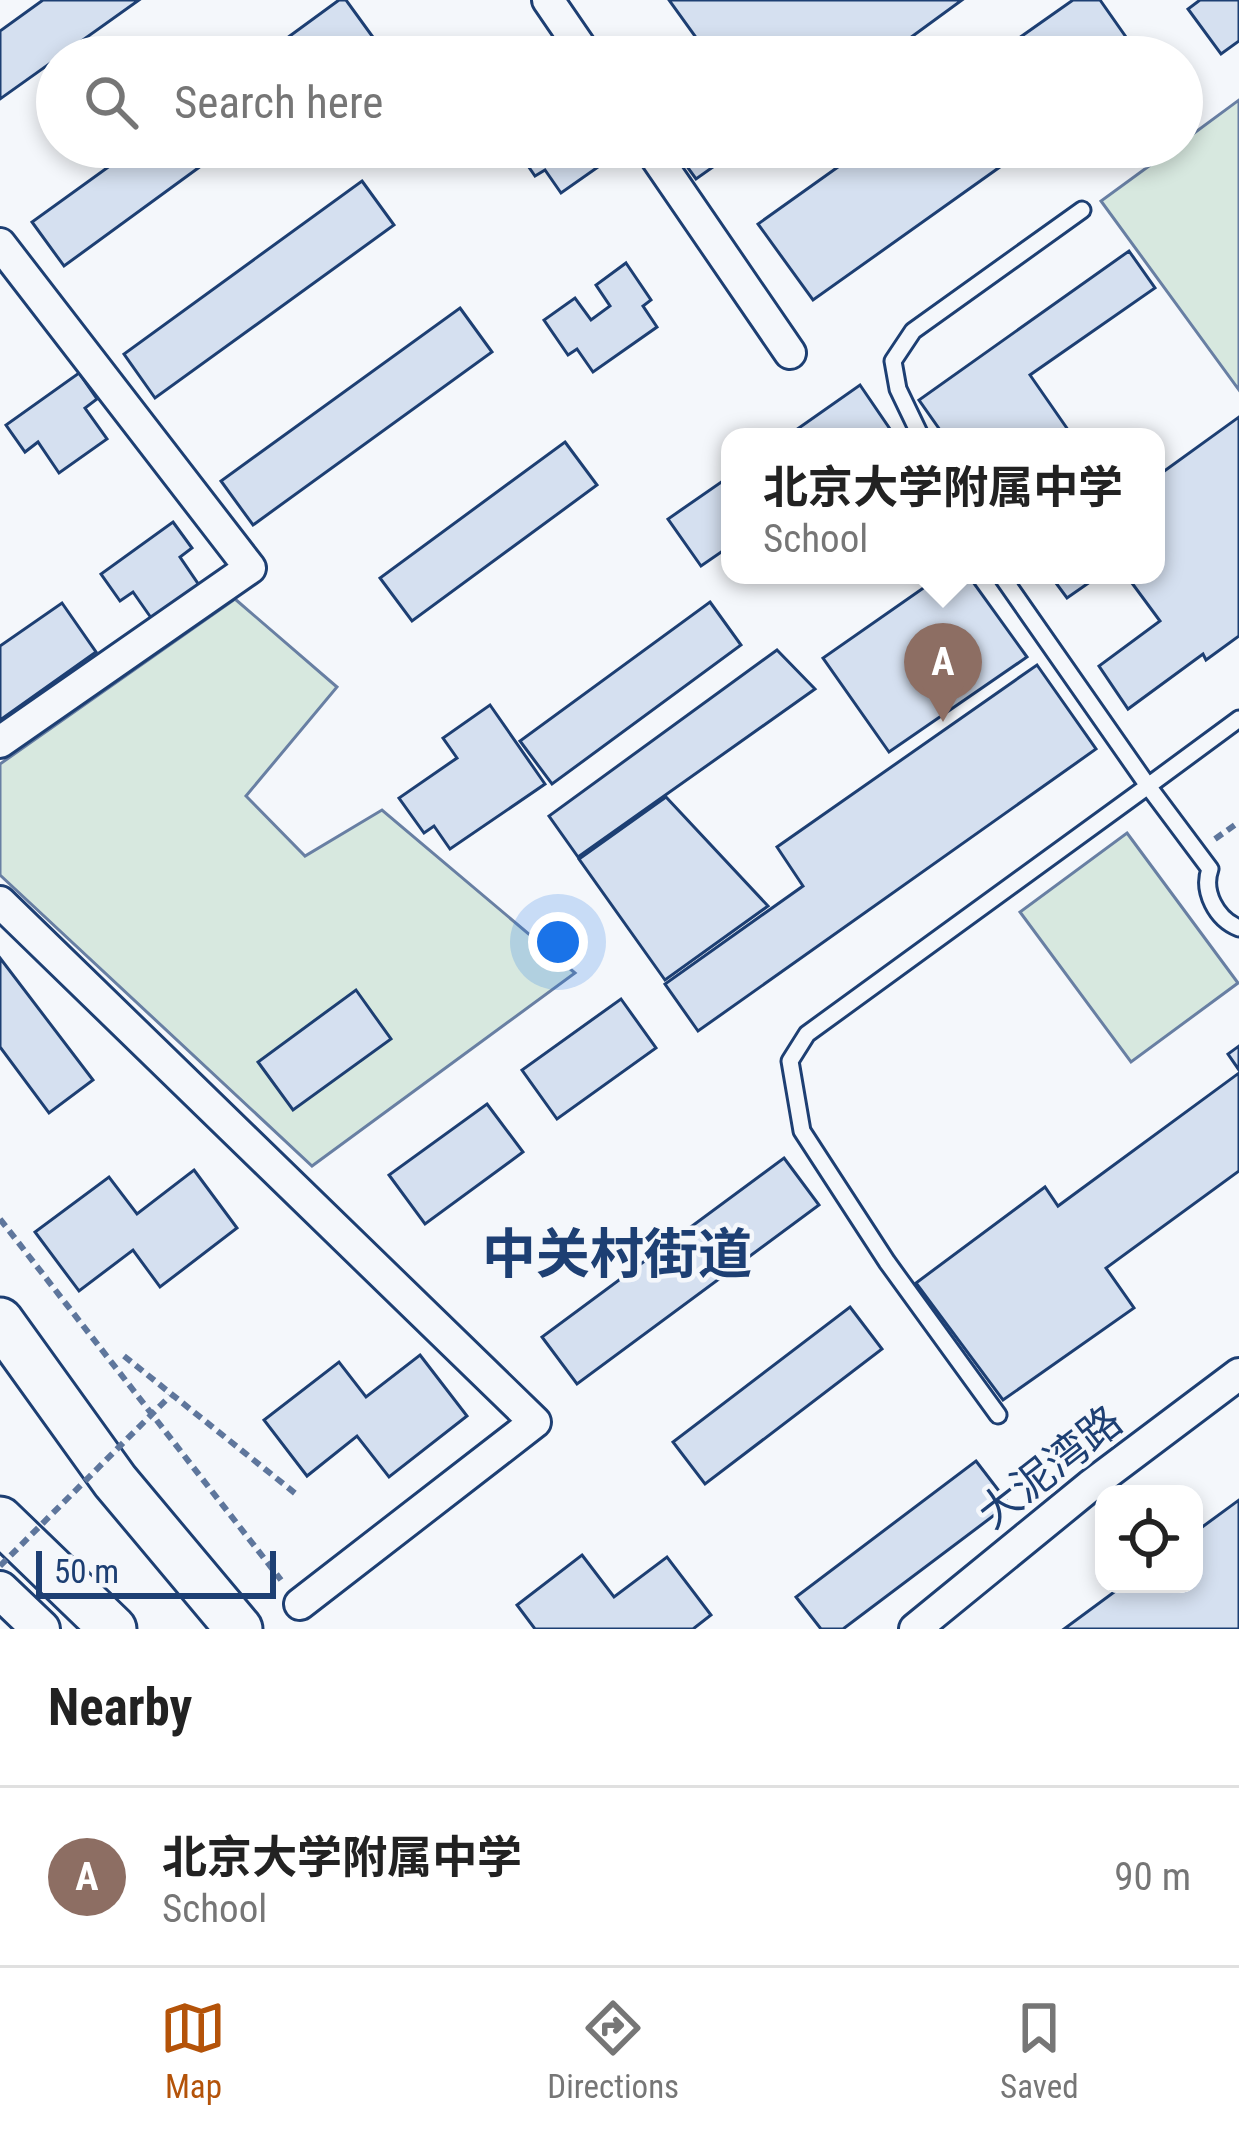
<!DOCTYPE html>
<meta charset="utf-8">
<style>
body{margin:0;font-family:"Roboto Condensed","Noto Sans SC",sans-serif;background:#f6f6f6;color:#222}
.controls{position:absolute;right:36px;bottom:36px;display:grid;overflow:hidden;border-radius:24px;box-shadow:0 6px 18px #0003}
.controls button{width:108px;height:108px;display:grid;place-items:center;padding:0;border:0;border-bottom:3px solid #e0e0e0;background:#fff;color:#222;font:60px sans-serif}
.scale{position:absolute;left:36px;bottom:30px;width:240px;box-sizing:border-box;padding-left:12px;border:6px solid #1d3f73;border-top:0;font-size:33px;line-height:42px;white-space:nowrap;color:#1d3f73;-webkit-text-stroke:9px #f4f7fb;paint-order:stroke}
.you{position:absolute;left:558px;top:942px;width:42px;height:42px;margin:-30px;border:9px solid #fff;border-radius:50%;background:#1a73e8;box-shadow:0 0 0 18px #1a73e833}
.badge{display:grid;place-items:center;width:78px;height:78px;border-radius:50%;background:#b45309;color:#fff;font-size:39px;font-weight:700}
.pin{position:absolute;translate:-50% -99px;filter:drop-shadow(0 3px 6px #0008)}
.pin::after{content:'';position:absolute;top:63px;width:42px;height:36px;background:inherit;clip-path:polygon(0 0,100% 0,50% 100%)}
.popup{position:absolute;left:721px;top:428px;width:444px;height:156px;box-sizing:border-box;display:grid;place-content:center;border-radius:24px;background:#fff;filter:drop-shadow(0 3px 9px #0005);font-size:39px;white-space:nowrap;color:#767676}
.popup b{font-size:45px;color:#222}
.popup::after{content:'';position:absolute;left:50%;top:100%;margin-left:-24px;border:24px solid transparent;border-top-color:#fff}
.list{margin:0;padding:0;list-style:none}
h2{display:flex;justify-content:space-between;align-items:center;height:156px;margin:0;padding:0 48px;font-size:51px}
h2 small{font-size:39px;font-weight:400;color:#767676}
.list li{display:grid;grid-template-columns:78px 1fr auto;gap:36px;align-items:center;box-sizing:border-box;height:180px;padding:0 48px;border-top:3px solid #e0e0e0}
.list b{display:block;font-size:45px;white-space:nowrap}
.list p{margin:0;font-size:39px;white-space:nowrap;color:#767676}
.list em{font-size:39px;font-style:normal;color:#767676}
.icon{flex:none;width:66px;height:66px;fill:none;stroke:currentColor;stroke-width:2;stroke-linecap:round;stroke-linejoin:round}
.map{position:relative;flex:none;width:1239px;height:1629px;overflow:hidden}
.search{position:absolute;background:#fff;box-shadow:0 6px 18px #0003;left:36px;right:36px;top:36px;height:132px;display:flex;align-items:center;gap:30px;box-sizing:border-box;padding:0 42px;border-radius:66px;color:#767676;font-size:45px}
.sheet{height:336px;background:#fff}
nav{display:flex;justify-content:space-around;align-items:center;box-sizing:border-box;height:168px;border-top:3px solid #e0e0e0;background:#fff;font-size:33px;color:#767676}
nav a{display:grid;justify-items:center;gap:6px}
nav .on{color:#b45309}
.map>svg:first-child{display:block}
.green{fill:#d7e8df;stroke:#687fa3;stroke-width:3}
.building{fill:#d5e0f0;stroke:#1d3f73;stroke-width:3}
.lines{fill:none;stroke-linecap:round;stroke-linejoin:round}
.service-casing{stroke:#1d3f73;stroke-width:21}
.minor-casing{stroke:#1d3f73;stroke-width:36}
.tertiary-casing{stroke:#1d3f73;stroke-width:42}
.primary-casing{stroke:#1d3f73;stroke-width:51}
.path{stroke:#5e769c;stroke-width:6;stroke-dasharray:9 6;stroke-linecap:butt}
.service{stroke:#f4f7fb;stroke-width:15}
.minor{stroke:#f4f7fb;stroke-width:30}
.tertiary{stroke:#f4f7fb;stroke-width:36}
.primary{stroke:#f4f7fb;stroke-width:45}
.path-bridge{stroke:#5e769c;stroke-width:6;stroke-dasharray:9 6;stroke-linecap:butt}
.labels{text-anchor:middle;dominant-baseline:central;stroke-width:9;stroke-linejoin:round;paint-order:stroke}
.street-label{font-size:42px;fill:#1d3f73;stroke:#f4f7fb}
.district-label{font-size:54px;font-weight:bold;fill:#1d3f73;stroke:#f4f7fb}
</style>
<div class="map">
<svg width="1239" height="1629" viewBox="0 0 1239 1629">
<rect width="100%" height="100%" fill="#f4f7fb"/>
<g class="green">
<polygon points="1239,100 1239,390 1101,201 1175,147 1182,147 1182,142"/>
<polygon points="235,599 337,687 246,796 305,856 382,810 575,973 312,1166 0,875 0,764"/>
<polygon points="1127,833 1238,983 1131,1062 1020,912"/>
</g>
<g class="building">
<polygon points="43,0 139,0 0,99 0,31"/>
<polygon points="339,0 346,0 375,40 351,57 261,57"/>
<polygon points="669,0 962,0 884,57 710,57"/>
<polygon points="1073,0 1100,0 1140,57 992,57"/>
<polygon points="1200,0 1239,0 1239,41 1221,54 1188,9"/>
<polygon points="136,147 227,147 64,266 32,222"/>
<polygon points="515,147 624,147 625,148 561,193 545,170 535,176"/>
<polygon points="673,147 724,147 730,155 696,179"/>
<polygon points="866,147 1028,147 813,300 758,224"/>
<polygon points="362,181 394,225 155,398 124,354"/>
<polygon points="1129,251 1155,288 1030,375 1073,437 945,437 919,400"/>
<polygon points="626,263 651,300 643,306 657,327 593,372 577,349 568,355 544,320 575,298 591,320 610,306 596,285"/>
<polygon points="460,308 492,352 253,525 221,481"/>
<polygon points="79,373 97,399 85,408 107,439 59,473 38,442 25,452 6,425"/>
<polygon points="860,385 892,432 885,437 786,437"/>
<polygon points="1239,417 1239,636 1206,660 1203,654 1128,709 1099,666 1160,621 1126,575 1156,575 1156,477"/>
<polygon points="565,442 597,485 412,621 380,578"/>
<polygon points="730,476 730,546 701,566 668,519"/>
<polygon points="173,522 192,548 180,557 201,588 154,622 133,592 120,601 101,574"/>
<polygon points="942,575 968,575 1027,657 889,752 823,658"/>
<polygon points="1050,575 1100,575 1067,598"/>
<polygon points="710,602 741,645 552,784 520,741"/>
<polygon points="62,603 96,652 0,720 0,646"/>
<polygon points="777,650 815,689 578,857 549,816"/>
<polygon points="1037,665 1096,749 698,1031 665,984 803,886 777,847"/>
<polygon points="490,705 545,784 450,849 434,826 424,833 399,798 457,758 443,738"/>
<polygon points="666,797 768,906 665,980 579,859"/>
<polygon points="0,958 93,1080 49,1113 0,1047"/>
<polygon points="356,990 391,1039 293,1110 258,1062"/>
<polygon points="621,999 656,1048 557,1119 522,1070"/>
<polygon points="1239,1046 1239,1070 1228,1054"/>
<polygon points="1239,1073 1239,1171 1106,1268 1134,1308 1003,1400 916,1283 1045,1187 1058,1206"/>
<polygon points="487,1104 523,1152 425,1224 389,1175"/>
<polygon points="784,1158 819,1205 577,1384 542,1337"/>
<polygon points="194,1170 237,1228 160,1287 133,1250 79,1291 35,1232 109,1177 137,1214"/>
<polygon points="850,1307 882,1349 705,1484 673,1442"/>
<polygon points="420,1355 467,1416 389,1477 357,1436 307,1476 264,1420 339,1362 366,1397"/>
<polygon points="976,1461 1009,1504 843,1629 821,1629 796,1597"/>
<polygon points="1239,1500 1239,1629 1064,1629 1125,1584 1194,1584 1194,1533"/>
<polygon points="582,1555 614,1597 667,1557 711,1615 693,1629 535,1629 517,1605"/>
</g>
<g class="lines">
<g class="service-casing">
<g id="service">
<polyline points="921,437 898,389 893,361 913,331 1082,210"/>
<polyline points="1001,575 1148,786 1239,719"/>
<path d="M998,1415L887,1262L802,1131L790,1061L807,1034L1148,786L1210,869C1202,891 1216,919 1239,928"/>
</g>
</g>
<g class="minor-casing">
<g id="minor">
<polyline points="548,0 587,57"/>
<polyline points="649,147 790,353"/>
<polyline points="0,244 250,568 0,742"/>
<polyline points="0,902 535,1422 300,1604"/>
<polyline points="915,1629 1090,1486 1239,1374"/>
</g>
</g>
<g class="tertiary-casing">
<polyline id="tertiary" points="0,1590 41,1629"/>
</g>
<g class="primary-casing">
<g id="primary">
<polyline points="0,1321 115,1481 239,1629"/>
<polyline points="0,1520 113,1629"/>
</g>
</g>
<g class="path">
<polyline points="1215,839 1239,822"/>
<polyline points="0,1219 281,1580"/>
<polyline points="124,1356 296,1494"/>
</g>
<use href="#service" class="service"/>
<use href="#minor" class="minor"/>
<use href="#tertiary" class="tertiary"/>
<use href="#primary" class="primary"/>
<polyline class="path-bridge" points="0,1566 170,1396"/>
</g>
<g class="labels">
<g class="street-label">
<text transform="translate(1050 1467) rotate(-38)">大泥湾路</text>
</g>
<g class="district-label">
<text x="617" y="1254">中关村街道</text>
</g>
</g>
</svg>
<div class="controls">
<button><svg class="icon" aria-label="locate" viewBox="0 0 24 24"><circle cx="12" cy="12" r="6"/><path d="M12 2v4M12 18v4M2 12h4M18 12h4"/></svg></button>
</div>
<div class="scale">50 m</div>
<div class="you"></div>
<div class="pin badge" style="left:943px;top:722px;background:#8d6e63">A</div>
<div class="popup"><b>北京大学附属中学</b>School</div>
<div class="search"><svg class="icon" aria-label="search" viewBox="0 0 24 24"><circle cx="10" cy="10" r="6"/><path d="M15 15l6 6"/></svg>Search here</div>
</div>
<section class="sheet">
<h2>Nearby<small></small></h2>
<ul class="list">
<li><span class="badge" style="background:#8d6e63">A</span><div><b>北京大学附属中学</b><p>School</p></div><em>90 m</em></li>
</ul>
</section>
<nav>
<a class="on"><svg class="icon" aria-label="map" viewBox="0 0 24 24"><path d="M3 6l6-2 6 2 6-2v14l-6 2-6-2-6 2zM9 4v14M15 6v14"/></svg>Map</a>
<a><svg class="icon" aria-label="directions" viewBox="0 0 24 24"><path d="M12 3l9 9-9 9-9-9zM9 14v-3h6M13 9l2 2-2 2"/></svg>Directions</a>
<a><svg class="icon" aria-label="saved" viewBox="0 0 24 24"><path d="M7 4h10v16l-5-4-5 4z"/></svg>Saved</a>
</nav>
